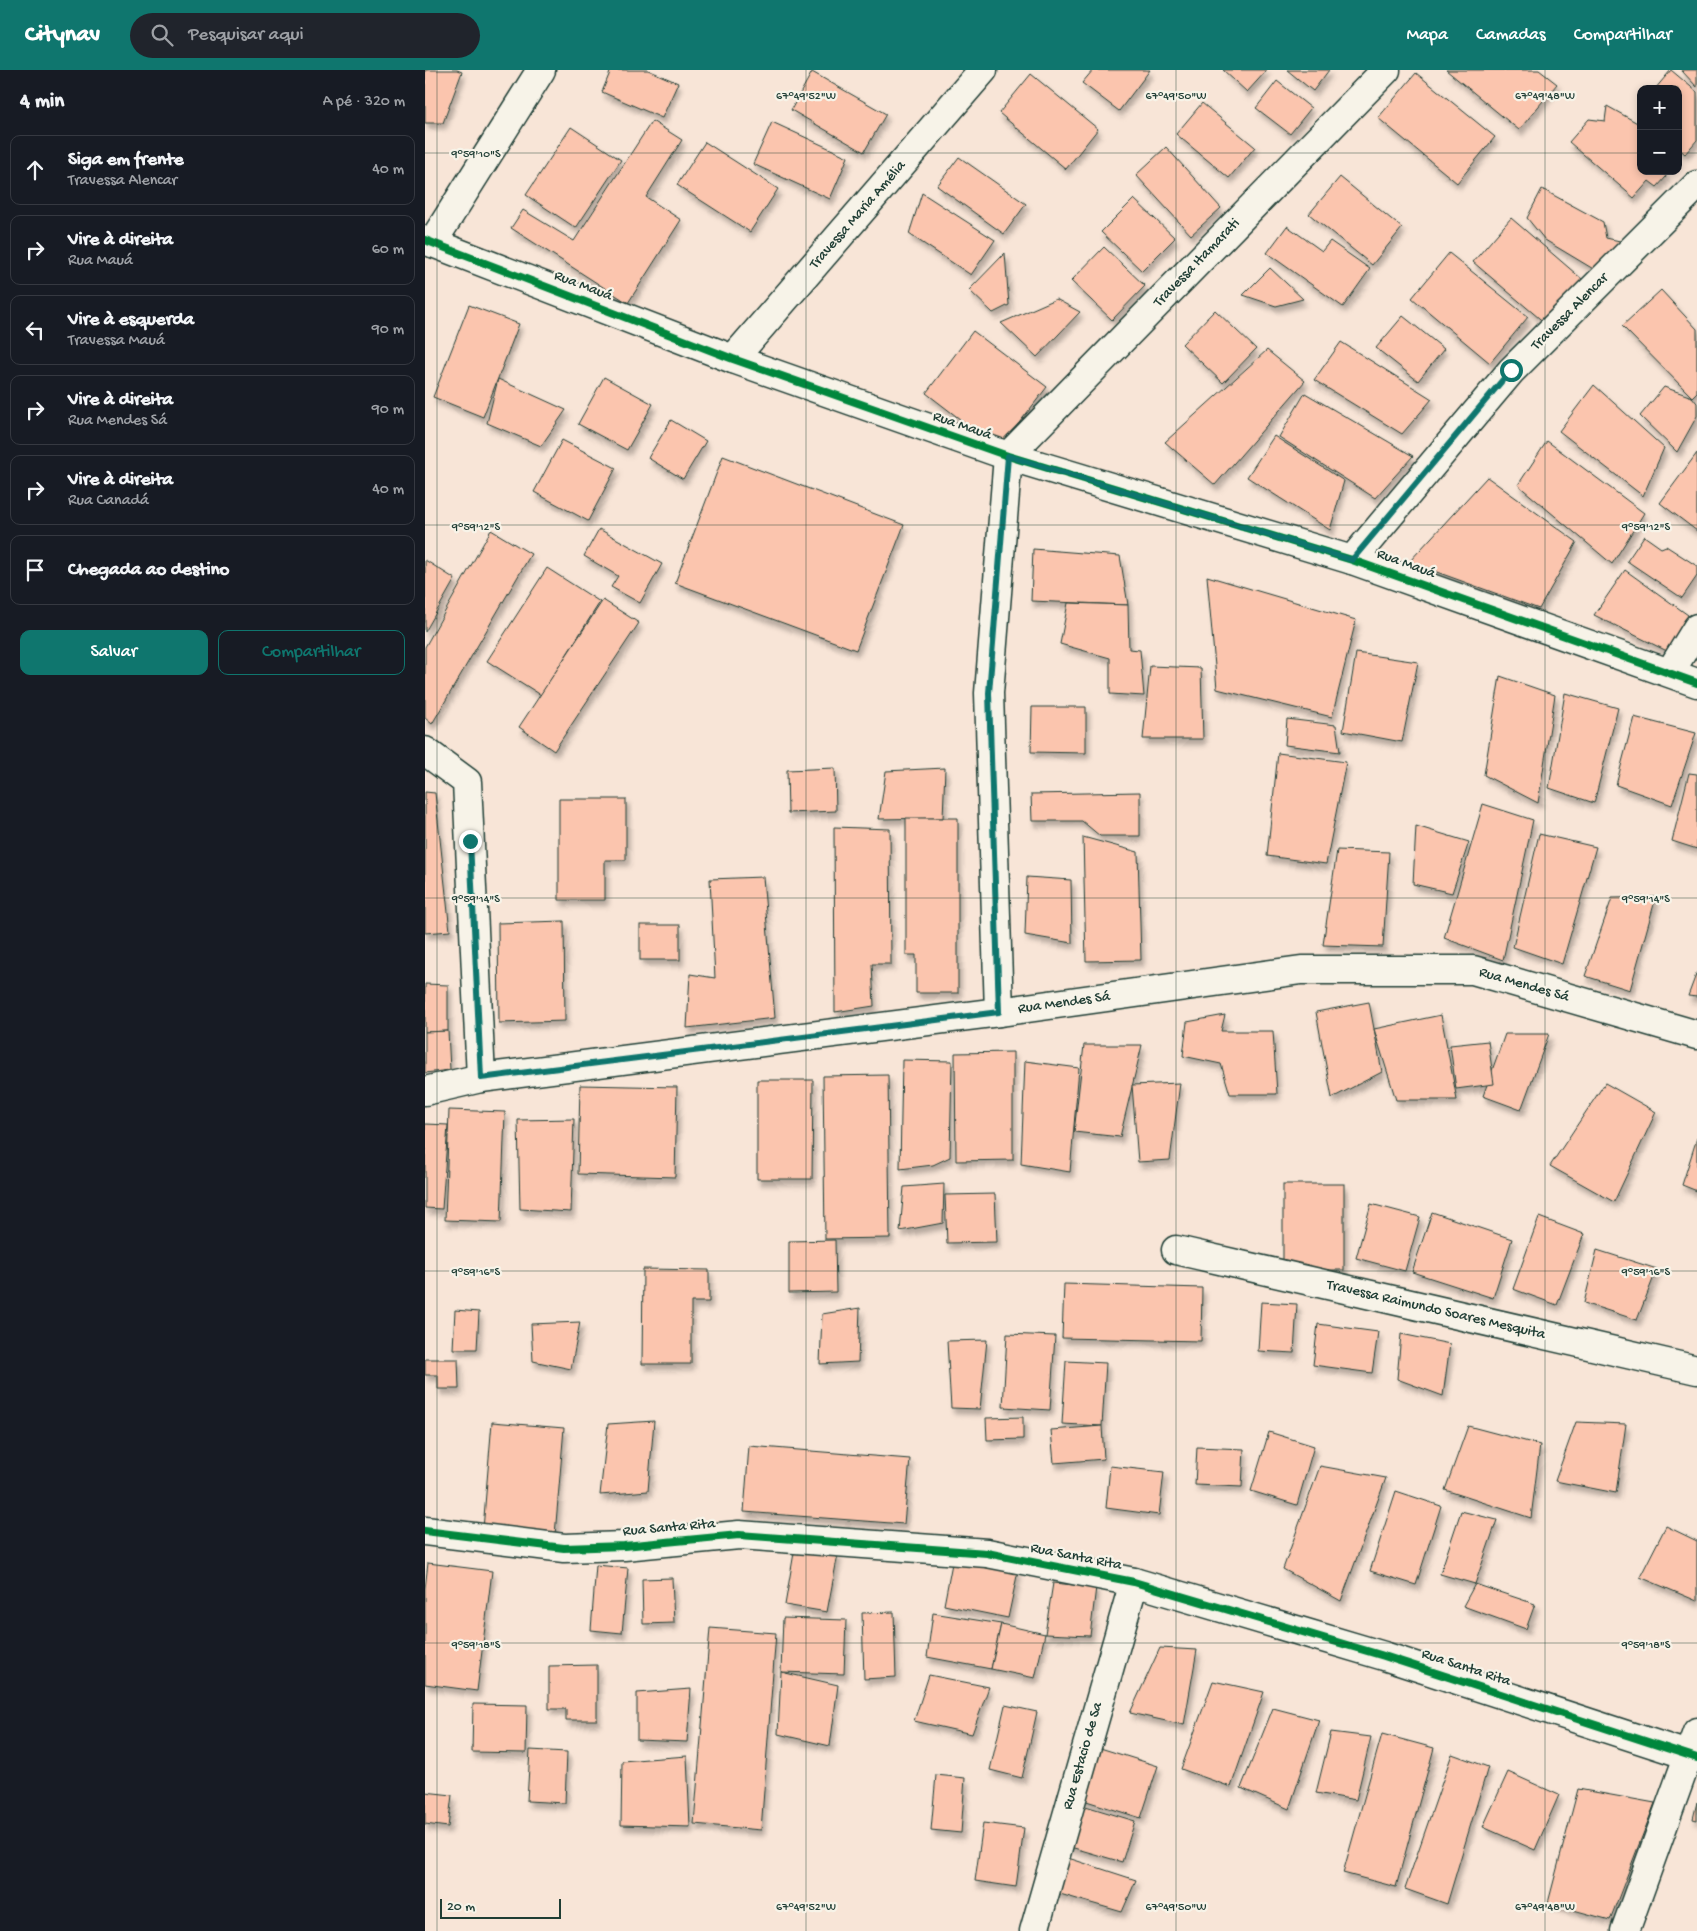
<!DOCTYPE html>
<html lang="pt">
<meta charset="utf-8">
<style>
body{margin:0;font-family:"Gochi Hand",sans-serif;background:#20242c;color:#f1f3f6}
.controls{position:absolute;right:15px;top:15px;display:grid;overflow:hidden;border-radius:10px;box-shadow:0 2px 8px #0003}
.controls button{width:45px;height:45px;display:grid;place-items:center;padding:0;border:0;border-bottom:1px solid #363941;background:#171b24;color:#f1f3f6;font:25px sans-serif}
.scale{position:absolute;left:15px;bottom:12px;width:121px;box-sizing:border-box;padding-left:5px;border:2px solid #1f3d34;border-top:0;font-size:14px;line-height:18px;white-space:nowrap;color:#1f3d34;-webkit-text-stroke:4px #f7f3e8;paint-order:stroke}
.stop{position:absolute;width:15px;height:15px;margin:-11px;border:4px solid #0f766e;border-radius:50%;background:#fff}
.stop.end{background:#0f766e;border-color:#fff;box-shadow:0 1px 5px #0008}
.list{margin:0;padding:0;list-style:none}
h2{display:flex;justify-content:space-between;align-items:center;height:65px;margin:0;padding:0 20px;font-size:21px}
h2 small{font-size:16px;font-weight:400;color:#9ea1a6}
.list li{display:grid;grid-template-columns:32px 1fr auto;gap:15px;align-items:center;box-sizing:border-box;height:70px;margin:0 10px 10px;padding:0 10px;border:1px solid #363941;border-radius:10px}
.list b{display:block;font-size:19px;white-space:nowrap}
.list p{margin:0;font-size:16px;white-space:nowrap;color:#9ea1a6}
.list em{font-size:16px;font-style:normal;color:#9ea1a6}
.actions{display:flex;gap:10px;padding:15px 20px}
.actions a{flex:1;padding:11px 0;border:1px solid #0f766e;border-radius:10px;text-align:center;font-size:18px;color:#0f766e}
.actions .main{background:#0f766e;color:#fff}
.icon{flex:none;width:28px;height:28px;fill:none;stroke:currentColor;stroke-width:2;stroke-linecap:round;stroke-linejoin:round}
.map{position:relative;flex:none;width:1272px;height:1861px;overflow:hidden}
header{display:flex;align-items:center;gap:30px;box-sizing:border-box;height:70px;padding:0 25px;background:#0f766e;color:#fff}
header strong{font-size:24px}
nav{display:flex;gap:28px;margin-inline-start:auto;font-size:18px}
.search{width:350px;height:45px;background:#20242c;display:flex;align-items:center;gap:12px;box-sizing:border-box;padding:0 18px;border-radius:28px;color:#9ea1a6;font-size:19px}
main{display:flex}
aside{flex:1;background:#171b24}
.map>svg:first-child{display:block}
.building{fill:#fbc5ae;stroke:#1f3d34;filter:url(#shadow)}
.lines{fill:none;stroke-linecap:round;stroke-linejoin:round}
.street-casing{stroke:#1f3d34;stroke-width:31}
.secondary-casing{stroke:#1f3d34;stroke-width:31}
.street{stroke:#f7f3e8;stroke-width:28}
.secondary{stroke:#f7f3e8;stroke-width:28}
.cycleway-casing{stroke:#f7f3e8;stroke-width:11}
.cycleway{stroke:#00873e;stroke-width:8}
.route{stroke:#0f766e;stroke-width:6}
.ticks{fill:none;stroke:#1f3d34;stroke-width:1;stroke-opacity:0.45}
.labels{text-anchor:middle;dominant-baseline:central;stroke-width:4.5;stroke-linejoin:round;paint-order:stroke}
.street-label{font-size:15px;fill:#1f3d34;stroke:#f7f3e8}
.ticks-label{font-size:12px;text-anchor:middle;fill:#1f3d34;stroke:#f7f3e8;stroke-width:4.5;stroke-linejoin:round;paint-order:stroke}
</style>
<header>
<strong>Citynav</strong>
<div class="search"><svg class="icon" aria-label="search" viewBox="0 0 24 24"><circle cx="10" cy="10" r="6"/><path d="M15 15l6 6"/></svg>Pesquisar aqui</div>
<nav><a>Mapa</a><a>Camadas</a><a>Compartilhar</a></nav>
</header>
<main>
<aside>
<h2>4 min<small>A pé · 320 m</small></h2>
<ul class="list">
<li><svg class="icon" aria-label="ahead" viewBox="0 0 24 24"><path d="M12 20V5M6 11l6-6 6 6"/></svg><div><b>Siga em frente</b><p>Travessa Alencar</p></div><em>40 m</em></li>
<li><svg class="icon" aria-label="right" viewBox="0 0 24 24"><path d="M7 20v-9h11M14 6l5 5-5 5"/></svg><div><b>Vire à direita</b><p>Rua Mauá</p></div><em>60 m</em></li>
<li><svg class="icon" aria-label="left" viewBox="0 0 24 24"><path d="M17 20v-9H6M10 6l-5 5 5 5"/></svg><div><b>Vire à esquerda</b><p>Travessa Mauá</p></div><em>90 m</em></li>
<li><svg class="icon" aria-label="right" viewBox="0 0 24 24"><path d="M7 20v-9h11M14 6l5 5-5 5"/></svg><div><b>Vire à direita</b><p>Rua Mendes Sá</p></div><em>90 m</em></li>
<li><svg class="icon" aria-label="right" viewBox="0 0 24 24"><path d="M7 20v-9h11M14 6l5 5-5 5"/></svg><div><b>Vire à direita</b><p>Rua Canadá</p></div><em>40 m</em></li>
<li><svg class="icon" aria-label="arrive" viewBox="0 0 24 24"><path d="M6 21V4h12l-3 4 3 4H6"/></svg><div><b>Chegada ao destino</b></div></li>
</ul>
<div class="actions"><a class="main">Salvar</a><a>Compartilhar</a></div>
</aside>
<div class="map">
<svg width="1272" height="1861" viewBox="0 0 1272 1861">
<defs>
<filter id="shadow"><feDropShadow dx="3" dy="5.5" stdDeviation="2.5" flood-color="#0004"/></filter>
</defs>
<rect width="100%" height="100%" fill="#f8e5d7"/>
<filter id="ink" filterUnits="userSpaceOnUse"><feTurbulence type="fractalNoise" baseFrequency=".02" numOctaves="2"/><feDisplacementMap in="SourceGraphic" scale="10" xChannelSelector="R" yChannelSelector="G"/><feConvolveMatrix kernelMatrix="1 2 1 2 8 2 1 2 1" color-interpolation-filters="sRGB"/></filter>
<g filter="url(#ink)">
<g class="building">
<polygon points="0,0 32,0 37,2 18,53 0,53"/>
<polygon points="186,0 223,0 253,13 237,48 177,22"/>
<polygon points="668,0 725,0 694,41 657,13"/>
<polygon points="798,0 842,0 822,22"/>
<polygon points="862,0 904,0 888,21"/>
<polygon points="1021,0 1114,0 1132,14 1094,60"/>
<polygon points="1246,0 1272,22 1272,70 1260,84 1253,78 1253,19 1230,19"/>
<polygon points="1256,0 1272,0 1272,17"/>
<polygon points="387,2 461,44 439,82 366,40"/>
<polygon points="991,3 1070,67 1032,113 953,48"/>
<polygon points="606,4 673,59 641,99 574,43"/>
<polygon points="852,11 886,38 865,64 831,38"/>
<polygon points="777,33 830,77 804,108 751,64"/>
<polygon points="1182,36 1216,55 1216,101 1239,101 1241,107 1232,117 1224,111 1209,128 1144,72 1164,49 1180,51"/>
<polygon points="227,51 257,70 221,127 256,150 203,233 86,158 98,140 149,171"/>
<polygon points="347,52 423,87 405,129 328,94"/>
<polygon points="146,57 196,90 151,158 101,125"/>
<polygon points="280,72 353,119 325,162 252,115"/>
<polygon points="741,77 796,138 766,165 711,105"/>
<polygon points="534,87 601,134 579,164 512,116"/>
<polygon points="915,107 977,158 947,195 884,144"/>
<polygon points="1117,119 1178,152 1181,168 1195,171 1175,203 1120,170 1102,148"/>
<polygon points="497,123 570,170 546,205 484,164"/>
<polygon points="709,129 750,168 717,201 676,162"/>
<polygon points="1086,148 1158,210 1121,254 1048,192"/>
<polygon points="862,156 897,181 905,171 945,199 918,237 842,183"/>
<polygon points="679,177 720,216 687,250 646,211"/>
<polygon points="580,183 584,235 568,243 544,220"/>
<polygon points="1024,183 1103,247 1065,293 987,228"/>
<polygon points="845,198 878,229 851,236 818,225"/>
<polygon points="1236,220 1272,259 1272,322 1267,327 1197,256"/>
<polygon points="631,229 655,242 612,287 576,253"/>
<polygon points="44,235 94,254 58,347 8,327"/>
<polygon points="790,240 831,279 798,313 757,274"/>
<polygon points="978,246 1019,279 993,311 951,278"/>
<polygon points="548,261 622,317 574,379 501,323"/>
<polygon points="916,272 1007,329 977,364 889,310"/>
<polygon points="842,280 880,311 790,415 740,372"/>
<polygon points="179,307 228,334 202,380 153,354"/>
<polygon points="73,309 141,340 116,376 62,353"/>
<polygon points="1169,315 1239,378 1218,426 1134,361"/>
<polygon points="1239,317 1267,327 1272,333 1272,346 1252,382 1215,346"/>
<polygon points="880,323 988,386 950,428 854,367"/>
<polygon points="246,350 281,371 258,409 223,388"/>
<polygon points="849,366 919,411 905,460 822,407"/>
<polygon points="137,370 191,398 163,451 109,422"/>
<polygon points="1122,371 1219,443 1187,494 1093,415"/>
<polygon points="1272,383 1272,461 1235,433"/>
<polygon points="298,386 479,455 431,580 250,513"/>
<polygon points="1062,407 1152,472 1114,539 984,492"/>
<polygon points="174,459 237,494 215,533 186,517 193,506 159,486"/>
<polygon points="66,460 106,484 7,654 0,648 0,577"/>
<polygon points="1219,466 1236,478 1241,476 1272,496 1272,506 1257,528 1202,491"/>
<polygon points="608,479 695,486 703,535 606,531"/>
<polygon points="0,490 30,509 0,562"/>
<polygon points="122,498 175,532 116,625 62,591"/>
<polygon points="1200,500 1263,545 1244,582 1169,545"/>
<polygon points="782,506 931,550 907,647 792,619"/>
<polygon points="178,530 214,553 129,681 94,657"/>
<polygon points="643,533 703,535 704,579 715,580 719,626 685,624 685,588 635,574"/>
<polygon points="931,583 993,592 977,672 918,661"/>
<polygon points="725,596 776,598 778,669 718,669"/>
<polygon points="1075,606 1130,625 1113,733 1059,705"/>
<polygon points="1140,623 1193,638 1169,733 1124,718"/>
<polygon points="607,637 661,637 661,683 606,682"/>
<polygon points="1209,647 1271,663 1247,735 1191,715"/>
<polygon points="862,649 911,655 915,682 860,675"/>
<polygon points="853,683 921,692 901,794 842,786"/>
<polygon points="410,698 411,741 363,743 362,700"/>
<polygon points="520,698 518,748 454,749 461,701"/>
<polygon points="1264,703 1272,704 1272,779 1247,771"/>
<polygon points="0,722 10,723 25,861 0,863"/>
<polygon points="715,722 715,766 675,766 657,751 607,751 606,724"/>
<polygon points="134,729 201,729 201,790 180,790 180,830 134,830"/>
<polygon points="1058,734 1108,750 1078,890 1019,868"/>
<polygon points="481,748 533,748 533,923 491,923 491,885 481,885"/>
<polygon points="991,756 1044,772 1027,823 988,814"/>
<polygon points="409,757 465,759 466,894 447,894 449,936 410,942"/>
<polygon points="1114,764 1171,777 1137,894 1088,877"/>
<polygon points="658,767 713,782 716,890 661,891"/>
<polygon points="912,780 964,782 958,877 898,875"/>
<polygon points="338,807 350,948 262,958 265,904 290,908 285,809"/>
<polygon points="602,807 646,810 647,873 600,865"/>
<polygon points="1231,827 1205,920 1160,906 1187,828"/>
<polygon points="139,851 140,951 74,953 73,853"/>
<rect x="215" y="855" width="40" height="35"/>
<polygon points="1272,902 1272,927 1263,926"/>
<polygon points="0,914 23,915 23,961 0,962"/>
<polygon points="944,932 957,1002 907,1028 891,942"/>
<polygon points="800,945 796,961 848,961 852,1024 805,1024 796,994 758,986 762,952"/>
<polygon points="1016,945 1032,1030 971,1030 949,959"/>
<polygon points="23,961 25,1000 0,1003 0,962"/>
<polygon points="1080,964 1124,964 1096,1040 1058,1026"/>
<polygon points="1063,971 1069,1014 1031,1019 1025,975"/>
<polygon points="659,975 717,975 695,1067 649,1062"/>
<polygon points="588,982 588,1090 531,1091 530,983"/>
<polygon points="477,990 527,991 525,1087 508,1095 475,1099"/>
<polygon points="600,991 654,998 645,1102 596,1094"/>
<polygon points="463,1005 465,1168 400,1169 398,1006"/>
<polygon points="332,1010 388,1010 387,1109 332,1109"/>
<polygon points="755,1013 745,1090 713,1092 707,1015"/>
<polygon points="1180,1013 1231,1042 1189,1132 1125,1096"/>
<polygon points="155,1015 252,1017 250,1107 153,1104"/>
<polygon points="24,1040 80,1042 76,1152 20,1150"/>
<polygon points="149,1049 146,1142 95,1139 93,1050"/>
<polygon points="0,1054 23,1055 17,1139 0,1138"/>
<polygon points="1272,1068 1272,1121 1257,1115"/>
<polygon points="519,1114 518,1153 475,1161 479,1117"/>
<rect x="858" y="1114" width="61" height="86"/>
<polygon points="570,1124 572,1172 522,1173 520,1125"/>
<polygon points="946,1134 995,1147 980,1201 931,1188"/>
<polygon points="1007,1142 1087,1169 1068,1228 987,1202"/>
<polygon points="1114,1147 1159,1164 1132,1235 1088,1219"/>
<polygon points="410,1170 411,1222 364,1223 364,1171"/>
<polygon points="1172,1180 1232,1199 1212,1250 1159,1233"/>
<polygon points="218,1199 284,1200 284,1232 266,1232 266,1294 217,1294"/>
<polygon points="639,1214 777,1218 776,1271 637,1268"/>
<polygon points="836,1232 872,1234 869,1283 833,1281"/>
<polygon points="435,1238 433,1292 395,1294 397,1244"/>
<polygon points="30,1240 54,1242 52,1279 28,1279"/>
<polygon points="155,1252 146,1299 108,1291 106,1254"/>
<polygon points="893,1254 953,1262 947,1303 888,1295"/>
<polygon points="582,1264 630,1266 625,1340 578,1337"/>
<polygon points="976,1264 1025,1274 1018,1326 972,1309"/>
<polygon points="562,1270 555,1339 526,1338 522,1271"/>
<polygon points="0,1289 33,1289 34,1319 13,1319 13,1305 0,1305"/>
<polygon points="641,1291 681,1293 677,1356 637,1354"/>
<polygon points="598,1347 598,1369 562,1370 561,1348"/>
<polygon points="229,1351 223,1421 175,1425 183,1354"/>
<polygon points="67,1352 139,1358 130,1465 58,1459"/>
<polygon points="1151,1352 1201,1354 1191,1423 1130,1411"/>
<polygon points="677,1356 679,1389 629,1393 626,1360"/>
<polygon points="1043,1356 1115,1375 1106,1448 1020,1420"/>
<polygon points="844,1362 889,1376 872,1435 826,1421"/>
<polygon points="324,1376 485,1389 479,1454 319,1442"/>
<polygon points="772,1377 819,1379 817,1417 770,1415"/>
<polygon points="685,1396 739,1402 734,1445 681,1438"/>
<polygon points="895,1396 961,1408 916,1531 858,1499"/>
<polygon points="971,1421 1016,1436 991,1515 945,1501"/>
<polygon points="1036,1441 1072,1450 1050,1514 1015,1504"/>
<polygon points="1241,1456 1272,1471 1272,1531 1215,1507"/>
<polygon points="370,1477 413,1484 402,1542 360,1535"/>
<polygon points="528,1488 593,1501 583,1548 519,1535"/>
<polygon points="3,1493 67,1501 52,1621 0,1614 0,1519"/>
<polygon points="171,1495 203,1498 197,1563 166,1560"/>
<polygon points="247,1508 249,1553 218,1554 217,1509"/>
<polygon points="628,1513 671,1517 665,1566 620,1564"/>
<polygon points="1050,1514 1110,1534 1101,1559 1038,1536"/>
<polygon points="469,1542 471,1607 439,1609 437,1543"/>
<polygon points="508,1543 576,1554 566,1599 502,1587"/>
<polygon points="358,1548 421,1550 419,1604 356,1602"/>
<polygon points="576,1554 620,1564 610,1608 566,1599"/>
<polygon points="285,1558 351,1563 336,1760 269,1754"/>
<polygon points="735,1578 772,1580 759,1655 705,1643"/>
<polygon points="172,1595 172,1650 141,1650 141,1639 124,1639 124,1596"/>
<polygon points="356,1602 413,1615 405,1676 353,1664"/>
<polygon points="504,1605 564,1617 547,1664 489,1651"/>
<polygon points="788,1611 839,1622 806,1717 756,1699"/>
<polygon points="266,1619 262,1672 212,1670 212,1623"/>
<polygon points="48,1634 102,1635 101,1683 47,1682"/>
<polygon points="580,1635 612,1642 597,1708 565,1700"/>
<polygon points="848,1638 894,1650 864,1739 816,1718"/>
<polygon points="906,1662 946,1667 931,1730 891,1723"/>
<polygon points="957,1664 1009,1678 971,1817 918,1803"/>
<polygon points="672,1677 733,1696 716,1748 655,1729"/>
<polygon points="105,1680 142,1682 140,1733 102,1731"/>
<polygon points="1027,1684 1063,1697 1022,1834 980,1819"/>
<polygon points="262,1686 265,1757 196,1755 197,1691"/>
<polygon points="1083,1702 1134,1725 1110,1780 1058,1757"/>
<polygon points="511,1705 540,1708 536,1763 506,1760"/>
<polygon points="1153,1719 1230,1733 1185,1850 1123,1833"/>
<polygon points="0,1722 27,1725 23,1757 0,1754"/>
<polygon points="1272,1732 1272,1750 1268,1749"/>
<polygon points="654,1734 710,1751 697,1792 642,1776"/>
<polygon points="558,1753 599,1758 591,1817 550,1811"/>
<polygon points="637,1786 711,1810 697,1842 628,1822"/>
</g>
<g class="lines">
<g class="street-casing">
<g id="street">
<polyline points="0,170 308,289 583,386 927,490 1272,613"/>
<polyline points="7,173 116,0"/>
<polyline points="308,289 558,0"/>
<polyline points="927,490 1086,301 1272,115"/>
<polyline points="1245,602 1272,558"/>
<polyline points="0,681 42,712 56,1008"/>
<polyline points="574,942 564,623 583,386 961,0"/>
<polyline points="751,1180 1272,1300"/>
<polyline points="0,1461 139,1478 199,1476 314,1465 562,1483 709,1512 959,1586 1272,1688"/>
<polyline points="609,1861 709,1512"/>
<polyline points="1200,1861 1272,1662"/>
</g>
</g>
<g class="secondary-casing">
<polyline id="secondary" points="0,1021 56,1008 574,942 876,900 1048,900 1272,965"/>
</g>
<use href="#street" class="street"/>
<use href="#secondary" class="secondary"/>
<g class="cycleway-casing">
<g id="cycleway">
<polyline points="0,170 308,289 583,386 927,490 1272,613"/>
<polyline points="0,1461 139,1478 199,1476 314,1465 562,1483 709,1512 959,1586 1272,1688"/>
</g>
</g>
<use href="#cycleway" class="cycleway"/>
</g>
</g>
<g class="lines" filter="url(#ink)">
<polyline class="route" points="45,771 56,1008 574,942 564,623 583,386 927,490 1086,300"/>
</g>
<path class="ticks" d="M12,0V1861M381,0V1861M751,0V1861M1120,0V1861M0,83H1216M1253,83H1272M0,455H1272M0,828H1272M0,1201H1272M0,1573H1272"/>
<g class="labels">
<g class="street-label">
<text transform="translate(433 145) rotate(-49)">Travessa Maria Amélia</text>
<text transform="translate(772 193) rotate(-46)">Travessa Itamarati</text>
<text transform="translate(158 216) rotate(21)">Rua Mauá</text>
<text transform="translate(1145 242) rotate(-45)">Travessa Alencar</text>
<text transform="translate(537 356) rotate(19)">Rua Mauá</text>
<text transform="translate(981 494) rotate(20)">Rua Mauá</text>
<text transform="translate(1099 915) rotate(16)">Rua Mendes Sá</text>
<text transform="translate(639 933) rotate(-8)">Rua Mendes Sá</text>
<text transform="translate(1011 1240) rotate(13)">Travessa Raimundo Soares Mesquita</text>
<text transform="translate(244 1458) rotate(-5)">Rua Santa Rita</text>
<text transform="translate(651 1487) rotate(11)">Rua Santa Rita</text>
<text transform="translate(1041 1598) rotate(18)">Rua Santa Rita</text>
<text transform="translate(658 1686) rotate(-74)">Rua Estacio de Sa</text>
</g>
</g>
<g class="ticks-label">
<text x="381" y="29">67°49'52"W</text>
<text x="751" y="29">67°49'50"W</text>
<text x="1120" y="29">67°49'48"W</text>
<text x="51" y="87">9°59'10"S</text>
<text x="51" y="460">9°59'12"S</text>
<text x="1221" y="460">9°59'12"S</text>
<text x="51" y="832">9°59'14"S</text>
<text x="1221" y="832">9°59'14"S</text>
<text x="51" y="1205">9°59'16"S</text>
<text x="1221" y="1205">9°59'16"S</text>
<text x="51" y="1578">9°59'18"S</text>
<text x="1221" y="1578">9°59'18"S</text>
<text x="381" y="1840">67°49'52"W</text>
<text x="751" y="1840">67°49'50"W</text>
<text x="1120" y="1840">67°49'48"W</text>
</g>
</svg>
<div class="controls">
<button>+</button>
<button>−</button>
</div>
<div class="scale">20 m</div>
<div class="stop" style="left:1086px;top:300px"></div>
<div class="stop end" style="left:45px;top:771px"></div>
</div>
</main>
